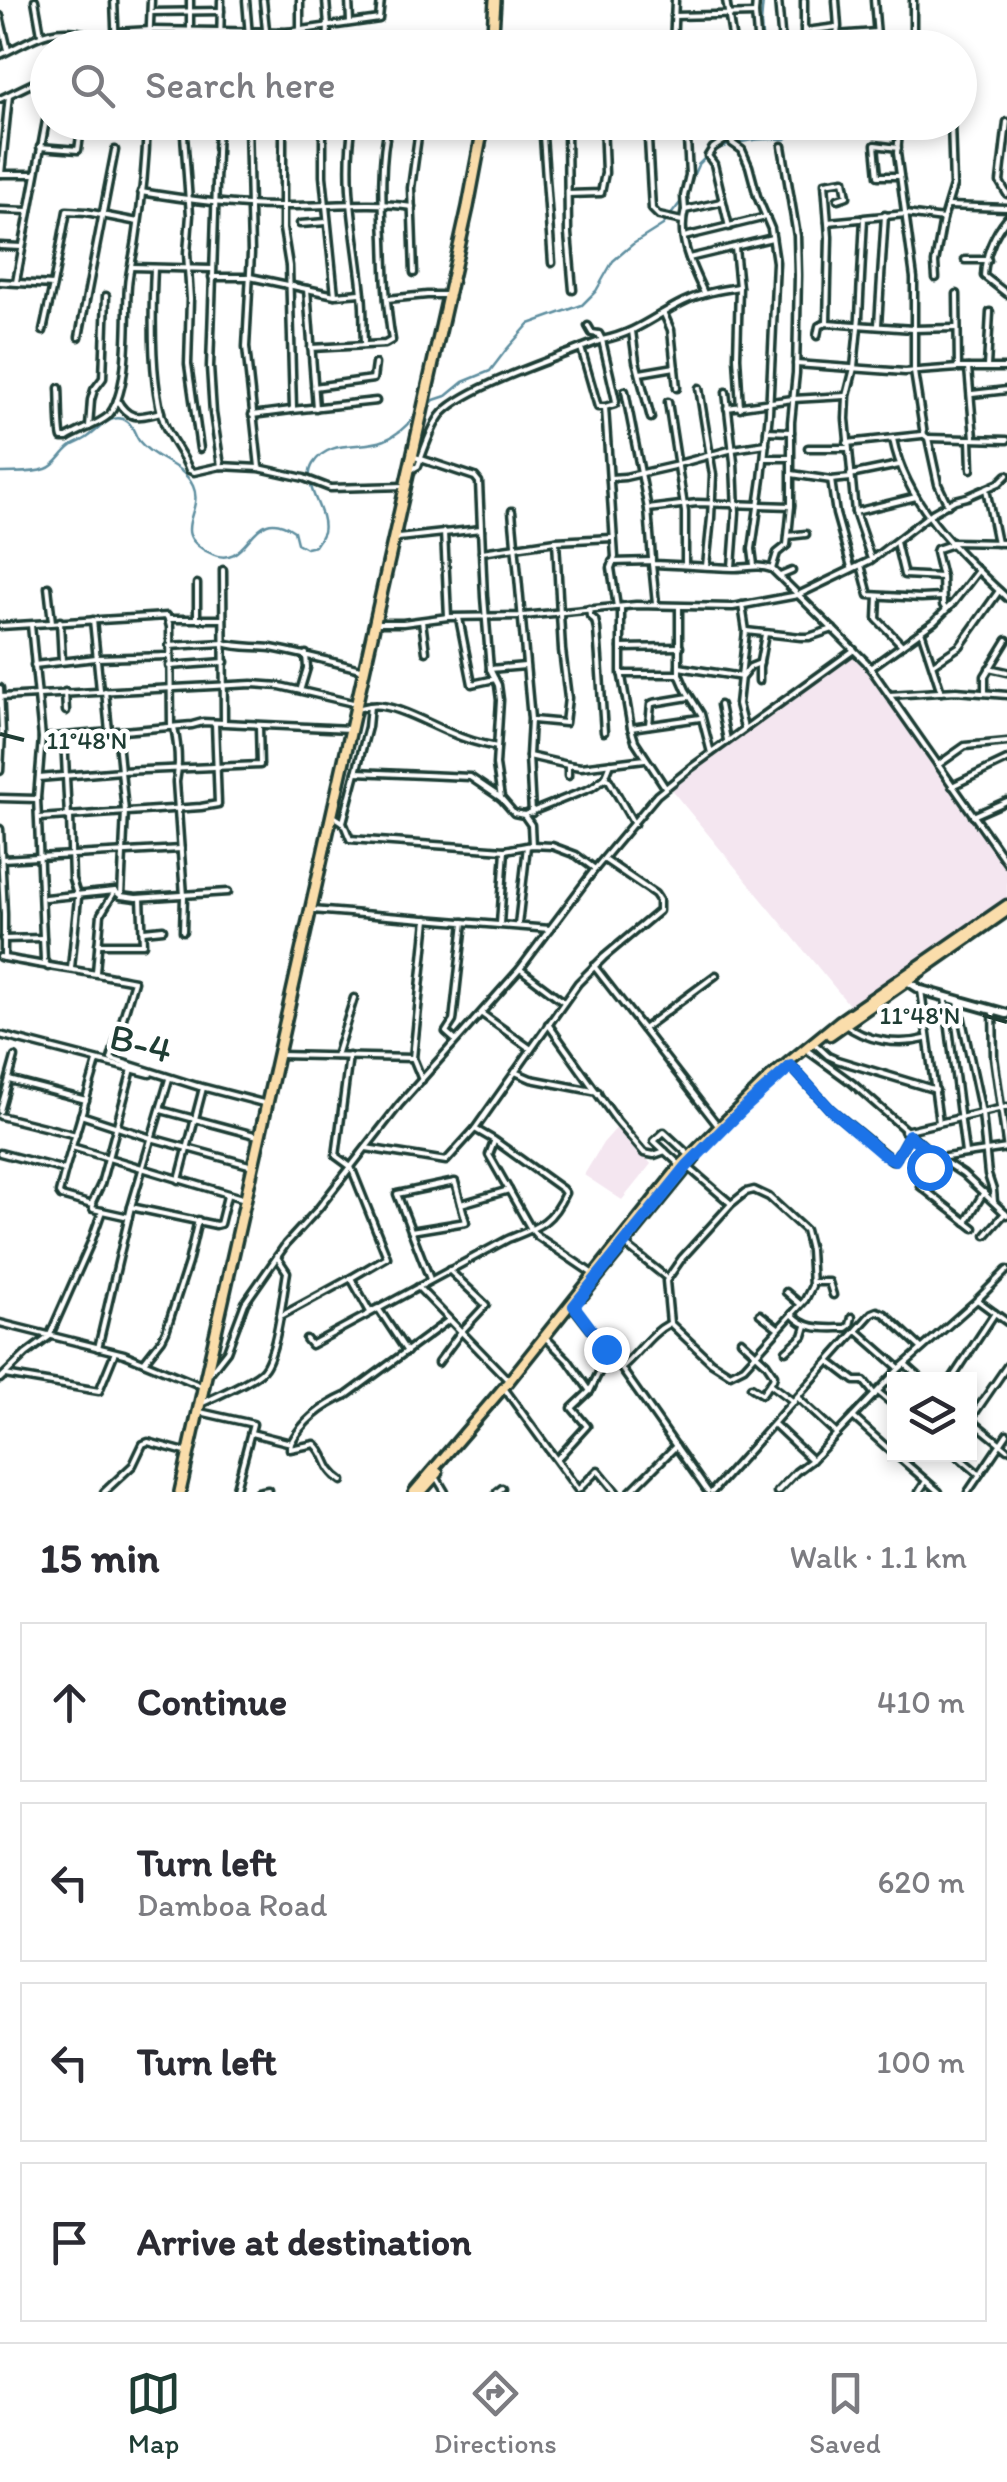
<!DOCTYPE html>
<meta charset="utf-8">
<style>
body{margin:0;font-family:Itim,sans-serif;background:#f7f7f7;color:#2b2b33}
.controls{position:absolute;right:30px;bottom:30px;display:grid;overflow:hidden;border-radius:0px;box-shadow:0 5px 15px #0003}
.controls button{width:90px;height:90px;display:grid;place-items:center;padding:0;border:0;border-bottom:2px solid #e1e1e2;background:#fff;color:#2b2b33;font:50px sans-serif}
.stop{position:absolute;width:30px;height:30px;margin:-22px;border:8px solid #1a73e8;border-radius:50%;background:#fff}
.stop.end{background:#1a73e8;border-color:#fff;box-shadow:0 2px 10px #0008}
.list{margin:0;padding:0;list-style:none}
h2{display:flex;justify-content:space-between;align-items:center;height:130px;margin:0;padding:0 40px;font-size:42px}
h2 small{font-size:32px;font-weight:400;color:#7c7c81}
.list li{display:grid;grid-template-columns:65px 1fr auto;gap:30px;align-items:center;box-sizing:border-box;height:160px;margin:0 20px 20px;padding:0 20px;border:2px solid #e1e1e2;border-radius:0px}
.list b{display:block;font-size:38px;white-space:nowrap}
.list p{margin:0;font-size:32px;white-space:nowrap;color:#7c7c81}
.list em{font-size:32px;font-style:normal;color:#7c7c81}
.icon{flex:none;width:55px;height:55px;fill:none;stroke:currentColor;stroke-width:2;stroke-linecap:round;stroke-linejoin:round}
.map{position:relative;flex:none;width:1007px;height:1492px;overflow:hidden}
.search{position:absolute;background:#fff;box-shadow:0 5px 15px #0003;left:30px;right:30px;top:30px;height:110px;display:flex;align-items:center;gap:25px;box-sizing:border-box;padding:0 35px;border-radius:55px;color:#7c7c81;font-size:38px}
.sheet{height:850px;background:#fff}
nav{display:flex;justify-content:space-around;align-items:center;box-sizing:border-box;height:140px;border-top:2px solid #e1e1e2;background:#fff;font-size:28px;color:#7c7c81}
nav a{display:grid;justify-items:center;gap:5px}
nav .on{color:#1f3d34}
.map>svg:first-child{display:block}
.built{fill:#f4e6f0}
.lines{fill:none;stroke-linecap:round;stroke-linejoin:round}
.stream{stroke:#5e8fa0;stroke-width:2.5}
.street-casing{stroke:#1f3d34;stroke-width:11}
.secondary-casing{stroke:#1f3d34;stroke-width:14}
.primary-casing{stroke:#1f3d34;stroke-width:15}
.highway-casing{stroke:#1f3d34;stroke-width:16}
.street{stroke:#fff;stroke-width:4}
.secondary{stroke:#fff;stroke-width:6}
.primary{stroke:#faddab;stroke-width:8}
.highway{stroke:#faddab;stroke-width:9}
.route{stroke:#1a73e8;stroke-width:12}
.ticks{fill:none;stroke:#1f3d34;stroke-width:4}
.labels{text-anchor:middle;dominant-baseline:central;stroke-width:9;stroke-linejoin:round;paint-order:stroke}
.street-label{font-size:38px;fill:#1f3d34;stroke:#fff}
.ticks-label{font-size:25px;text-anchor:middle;fill:#1f3d34;stroke:#fff;stroke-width:9;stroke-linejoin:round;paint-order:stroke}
</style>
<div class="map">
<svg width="1007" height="1492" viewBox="0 0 1007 1492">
<rect width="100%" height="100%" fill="#fff"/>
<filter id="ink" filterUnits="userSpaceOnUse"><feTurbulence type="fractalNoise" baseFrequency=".01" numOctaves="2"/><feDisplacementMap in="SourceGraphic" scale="20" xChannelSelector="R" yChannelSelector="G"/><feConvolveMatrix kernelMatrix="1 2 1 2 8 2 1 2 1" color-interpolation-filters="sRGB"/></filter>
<g filter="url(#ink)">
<g class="built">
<polygon points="856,653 1007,863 1007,901 850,1006 669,787"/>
<polygon points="620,1124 651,1164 622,1200 584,1175 603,1143"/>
</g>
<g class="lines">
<g class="stream">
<polyline points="763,0 761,24 763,48"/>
<path d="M714,151C737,140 761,138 786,139L797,129L799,122"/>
<polyline points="688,187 698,165 707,156"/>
<polyline points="426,408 434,400 446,396 463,382 490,371 506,350 529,324 582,305 596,291 613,261 633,244 663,225 683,199"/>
<path d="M0,473C15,472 32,474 46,469C56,466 61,455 69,448C74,443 82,442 88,437C99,430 113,410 128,422C134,427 135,437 140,442C155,461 182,463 193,486C205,512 167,532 210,553C251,574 249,499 294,531L297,543L306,548L315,546C318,542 321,537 323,532C328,510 300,485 313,464C329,438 361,450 385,440C398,435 406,425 416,416"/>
</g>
<g class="street-casing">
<g id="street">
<polyline points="35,0 41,34"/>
<polyline points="114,0 116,48"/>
<polyline points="246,0 250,48"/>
<polyline points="263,0 266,30"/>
<polyline points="300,0 300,30"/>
<polyline points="326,0 328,26 327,48"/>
<polyline points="349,0 350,22"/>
<polyline points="726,0 734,48"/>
<polyline points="756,0 755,14 758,48"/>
<polyline points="778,0 782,44 804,43"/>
<polyline points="804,0 804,48"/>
<polyline points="874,0 878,48"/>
<polyline points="913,0 913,48"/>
<polyline points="151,12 221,11"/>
<polyline points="0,16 8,50"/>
<polyline points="674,16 755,14"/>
<polyline points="804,27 806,31 837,27"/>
<polyline points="116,32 151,30 288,32 379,19 381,0"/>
<polyline points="836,35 876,32"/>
<polyline points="149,48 151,0"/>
<polyline points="190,48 190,0"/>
<polyline points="220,48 221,0"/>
<polyline points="286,48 288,32"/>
<polyline points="673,48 675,0"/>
<polyline points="835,48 838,27 836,0"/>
<path d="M0,55C31,41 48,25 84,33V48"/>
<polyline points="0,99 48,76"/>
<polyline points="183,122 190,215 187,253 190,299 188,364 200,449"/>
<polyline points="218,122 210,367 213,413 221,466"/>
<polyline points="248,122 251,253 246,347 259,467"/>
<polyline points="323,122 323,176 335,295"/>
<path d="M353,122C343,183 356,235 362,294C364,310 363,326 364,342"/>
<polyline points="542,122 552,263"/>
<polyline points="567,122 568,234 573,290"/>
<polyline points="647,122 652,209 659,216 682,221"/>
<polyline points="726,122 728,138 733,141 732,143 742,150 749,166 757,196 771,229 776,262 769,413 762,479 752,549 754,565"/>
<polyline points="900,122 897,153 914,278 914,372 924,435 928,438 938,484 948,505"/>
<polyline points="1007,122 1000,182 1007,194"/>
<polyline points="728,138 713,148 708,156 714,164 729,227"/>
<polyline points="40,147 78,150 82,122"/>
<polyline points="898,148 875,145 878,176 898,176"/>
<polyline points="0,174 35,174"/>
<polyline points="1,174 9,95"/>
<path d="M141,192C189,200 239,207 288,206C330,206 371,201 412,207"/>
<polyline points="568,194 601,193 605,173 603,122"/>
<polyline points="948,206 1007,208"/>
<polyline points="0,210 29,211"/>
<polyline points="685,210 684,196 689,175 686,122"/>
<path d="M1007,218C994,234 985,255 984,276L1007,294"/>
<polyline points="828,222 860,219"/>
<polyline points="300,224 327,222"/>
<polyline points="684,237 766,217"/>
<polyline points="0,246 22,247"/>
<polyline points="735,248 739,287 737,357 740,408"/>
<polyline points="689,258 772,238"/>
<polyline points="965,260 988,260"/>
<polyline points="132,267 212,269"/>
<path d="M154,268C152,310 150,383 164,423C170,440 183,453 189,470L194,472L221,466L259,468L304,478L330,488L405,486"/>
<polyline points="414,273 411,188 420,122"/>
<polyline points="212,277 250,277 335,295 361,293"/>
<polyline points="936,278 935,263 943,219 953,186 951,122"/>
<polyline points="0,282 53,285 67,211 86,212 138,222"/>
<polyline points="16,282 48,110"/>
<polyline points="307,289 316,408"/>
<path d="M704,293C692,267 677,239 685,210L721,202"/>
<polyline points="957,294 958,368"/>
<polyline points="387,299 427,295 447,295"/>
<polyline points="664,314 671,330 677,388"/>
<polyline points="827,323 829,237 825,183 844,180 847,196 838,199"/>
<polyline points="878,325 885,215"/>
<polyline points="588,326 592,333 599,334 602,340"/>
<polyline points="43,331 53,285"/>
<polyline points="632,331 636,361 651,418"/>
<polyline points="817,336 819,326 827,323 913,329 956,328"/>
<polyline points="79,337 115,150"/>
<polyline points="602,340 581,348 598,407 603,407"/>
<path d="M311,348L385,344L392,340C386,306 385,273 384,239C382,200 380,161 389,122"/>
<polyline points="796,364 905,372 958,368 1007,368"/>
<polyline points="987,367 990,312"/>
<polyline points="968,368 974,438"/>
<polyline points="640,373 675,367"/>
<polyline points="314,387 373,379 375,364"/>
<path d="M59,388C60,399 59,430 62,438H67C78,431 99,424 108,416C131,391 125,319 128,286C129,270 134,255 136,239C142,201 146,161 147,122"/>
<polyline points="699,388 713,475 711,518 706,566"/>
<polyline points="625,391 648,509 652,559"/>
<polyline points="726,392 734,462 736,512 732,567"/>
<polyline points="972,394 1007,390"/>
<path d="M117,400C129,422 140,417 161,412"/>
<polyline points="668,402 685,512 685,565"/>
<polyline points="727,408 793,399 846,396"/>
<polyline points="292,410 376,401"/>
<polyline points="252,415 291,410 293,408 289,266 283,229 283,122"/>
<polyline points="89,427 91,400 94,390 103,378 106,296"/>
<polyline points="767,431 791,432"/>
<polyline points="928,438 1007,440"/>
<path d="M893,439C906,505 959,553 1007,598"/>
<polyline points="970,439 971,469"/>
<polyline points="847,443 922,435"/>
<polyline points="808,448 848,448"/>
<polyline points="412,456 475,477 479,482 484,597 490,669 498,685 500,700 496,765 501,798"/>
<polyline points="765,458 790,458"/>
<polyline points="678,464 733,449 766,444"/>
<path d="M411,470L418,466C424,450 430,430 440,416C460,390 548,361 581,348"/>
<polyline points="792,474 831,480 851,478"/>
<polyline points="850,475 899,465"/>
<polyline points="610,478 625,477 678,465"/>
<polyline points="831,480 836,514 851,567"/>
<polyline points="986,489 997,543"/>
<polyline points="648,509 697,503 791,506"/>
<polyline points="512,511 531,719 529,756 532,813"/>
<polyline points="855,512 916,497"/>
<polyline points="444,532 448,617"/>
<polyline points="788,536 806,534"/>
<polyline points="398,538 481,529"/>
<polyline points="896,542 904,575 942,577"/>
<polyline points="950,542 1007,543"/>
<polyline points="482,552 556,541 612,538"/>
<polyline points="871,559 855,512 846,419 847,396 854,368 859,317 864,218 906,214 943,219"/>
<path d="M612,562L652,561V564C679,565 706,567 733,568C748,568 757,564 772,569L866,662L1007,863"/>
<polyline points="652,564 656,604"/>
<polyline points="861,565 869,595 921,598 942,597"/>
<polyline points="772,569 777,553 787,545 791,506 791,422 796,373 798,275 797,236 782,146"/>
<polyline points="223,570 224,722"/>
<polyline points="780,576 792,571"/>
<polyline points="197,584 197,618"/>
<polyline points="48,587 52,622"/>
<polyline points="878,596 877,619 902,645"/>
<polyline points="742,605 746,631 738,704 744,728"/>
<path d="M617,607L611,568L615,557L605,407L615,404L616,401L602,340C637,333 654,316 683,302C701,293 720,290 739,287"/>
<polyline points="621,607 621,671 631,728 635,741 665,787"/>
<polyline points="679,607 679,674 686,690 701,714 711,753"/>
<polyline points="589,609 590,616 595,620 597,629 604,732"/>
<polyline points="946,610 943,605 942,577 936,552 937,549 952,544"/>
<polyline points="459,618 472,684 495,679"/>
<polyline points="168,619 222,619"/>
<polyline points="93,620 100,690"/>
<polyline points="60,621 62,661"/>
<polyline points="422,621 426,652"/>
<polyline points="378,623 403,623 448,617 523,616 636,605 733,607 798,595 871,560 932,513 955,500 967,497 999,483 1007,475"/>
<polyline points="31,625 42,738 37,798 44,960 48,967"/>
<polyline points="0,626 167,616 170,627 171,727"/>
<polyline points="746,631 801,637 809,637 833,629"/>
<polyline points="921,631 941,692"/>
<path d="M169,646L224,643C238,648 255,646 271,648C303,654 333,662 364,670"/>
<polyline points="621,648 680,647"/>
<polyline points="933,664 960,646 999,591"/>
<polyline points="34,665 96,658 169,656"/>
<polyline points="169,666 225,662"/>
<polyline points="679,667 742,677 750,667 760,663"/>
<polyline points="870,668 934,622 953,603 977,572"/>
<polyline points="989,668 1007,672"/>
<polyline points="490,669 525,666"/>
<polyline points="621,674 679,674"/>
<polyline points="759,681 759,667 765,634"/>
<polyline points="0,688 2,733 0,771"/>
<polyline points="301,688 307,668 306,654"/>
<polyline points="105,691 109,731"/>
<polyline points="65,692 66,711"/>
<polyline points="985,692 985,676 1007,640"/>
<polyline points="889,695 956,691 1007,695"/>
<polyline points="0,697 252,684 280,686 357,704"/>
<polyline points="720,705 727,740"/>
<path d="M370,706C392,702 430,725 451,733C466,740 481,744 497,747"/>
<polyline points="533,720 565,723 568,698 562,650 556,541"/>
<polyline points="649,725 651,704 653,703 689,697"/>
<path d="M174,727C178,746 180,763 176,782L184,896L183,931"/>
<polyline points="631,728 700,718"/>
<polyline points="117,731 125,811 121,896"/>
<polyline points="64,737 68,817"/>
<polyline points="42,738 192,725 203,722 350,729"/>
<polyline points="529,756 568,765 568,776"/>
<polyline points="568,765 581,767 645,759"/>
<polyline points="938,765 965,746 1007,742"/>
<polyline points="356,772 470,777 501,798 514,813 524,815 531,825 532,845"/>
<polyline points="39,778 121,771 260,765 259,727"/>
<polyline points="605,778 609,780 634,824"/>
<polyline points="952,786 1007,760"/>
<polyline points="0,798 37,799"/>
<polyline points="332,815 343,822 350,839 505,850 532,845 552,846 576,855 595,869"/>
<polyline points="524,815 591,788 605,778 611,763"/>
<polyline points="973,816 1007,801"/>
<polyline points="70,817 72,879 78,898 71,968"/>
<polyline points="39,818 201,807 218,804 215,723"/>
<polyline points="343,822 368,727 370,706 356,709"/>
<polyline points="0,829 4,914 4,958"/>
<polyline points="2,859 181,849"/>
<polyline points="45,898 115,891 121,896 136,898 228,892"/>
<polyline points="312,910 550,929"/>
<polyline points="500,924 505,850"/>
<polyline points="518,925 527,846"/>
<polyline points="144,931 163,929"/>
<polyline points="3,939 43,938"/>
<polyline points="98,944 143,944 141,898"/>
<path d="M0,957C45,966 90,972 134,981L111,1059L200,1087"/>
<polyline points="594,966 719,1127"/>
<polyline points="520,969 564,1002"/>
<polyline points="96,972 101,914 115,891"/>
<polyline points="921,990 939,1122"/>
<polyline points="945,997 965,1153"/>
<polyline points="958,1001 982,1113 988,1175 993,1190 994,1202"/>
<polyline points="993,1010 994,1057 1007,1150"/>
<polyline points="482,1014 531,1049"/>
<polyline points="548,1024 617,1121 644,1153 654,1155 665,1151"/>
<path d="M844,1024C866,1041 898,1046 925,1039"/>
<polyline points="643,1029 716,975"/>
<polyline points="0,1035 150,1074"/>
<polyline points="455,1040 446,1032 453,1021 464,922"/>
<polyline points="816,1045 828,1056 837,1060 936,1090"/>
<polyline points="808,1051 852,1083 934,1155 963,1174 1007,1215"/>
<polyline points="279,1055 413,1058"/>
<polyline points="336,1056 354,998"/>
<polyline points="349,1056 336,1156 351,1167 387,1257 351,1278"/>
<polyline points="791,1066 830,1109 892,1160 896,1158 909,1135"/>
<polyline points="515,1072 531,1079 598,1092"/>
<polyline points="9,1080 86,1100"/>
<polyline points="422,1080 413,1058 427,919"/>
<polyline points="198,1086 267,1104"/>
<polyline points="161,1110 258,1136"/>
<polyline points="0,1111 15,1057"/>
<polyline points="81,1115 151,1138 249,1165"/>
<polyline points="0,1116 76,1135"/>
<polyline points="904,1131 1007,1107"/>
<polyline points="494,1142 489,1155 531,1229 537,1236 593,1274"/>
<polyline points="72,1147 245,1199"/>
<polyline points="366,1148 446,1161 475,1129 578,983 604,957 659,911 659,900 655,894 605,860"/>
<polyline points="0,1153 65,1170 97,1062"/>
<polyline points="934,1155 920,1186 974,1228"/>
<polyline points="939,1158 1007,1148"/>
<polyline points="680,1165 654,1141 664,1132 690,1156"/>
<polyline points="687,1166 729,1202"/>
<polyline points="65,1170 59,1193 61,1196 92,1205"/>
<polyline points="179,1180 203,1088"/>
<polygon points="754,1190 769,1197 805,1230 810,1250 812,1286 805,1300 744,1367 730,1374 711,1362 670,1323 666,1281 682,1258 731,1204 746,1192"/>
<polyline points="461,1204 509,1190"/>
<polyline points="131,1207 216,1225 220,1224 227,1196"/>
<polyline points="129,1217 93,1209 92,1203 101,1184 132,1069"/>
<polyline points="966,1222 984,1192"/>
<polyline points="411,1231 466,1222 455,1182 397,1194 430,1279"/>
<polyline points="986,1235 1005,1213"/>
<polyline points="623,1243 667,1278"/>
<polyline points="813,1282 829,1282 833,1295"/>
<polyline points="418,1287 508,1380"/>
<polyline points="786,1292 800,1304"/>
<polyline points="977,1300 1007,1322"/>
<polyline points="571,1304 621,1368 708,1492"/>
<polyline points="760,1314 778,1328"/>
<path d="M792,1314C806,1331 826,1328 846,1328L850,1325L852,1317"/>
<polyline points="279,1317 351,1278 370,1312 378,1308 407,1352"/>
<polyline points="0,1323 124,1354 204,1387"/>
<polyline points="857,1331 898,1367"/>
<path d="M306,1339L311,1345L508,1239C538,1227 551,1224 565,1193L562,1189L494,1140L475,1129"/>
<polyline points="547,1339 568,1360 590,1391"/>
<polyline points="741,1340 766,1363 774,1375 773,1379 762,1394 751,1387"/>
<polyline points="98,1348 131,1207 169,1079"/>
<polyline points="786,1351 803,1336 806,1326"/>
<polyline points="144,1362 162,1339 166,1331 188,1263 198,1220"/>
<polyline points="830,1362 855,1381 864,1381 875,1395"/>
<polyline points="438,1363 460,1333 486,1305 449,1270"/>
<polyline points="905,1364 923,1380"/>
<path d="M621,1368C639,1353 649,1334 670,1323"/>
<polyline points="209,1374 227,1351 245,1303 286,1244 318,1209 399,1105 520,969 595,869 657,795 692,767 854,650"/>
<polyline points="5,1375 99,1391 115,1352"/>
<polyline points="0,1379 26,1354 49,1337 91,1242 102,1211"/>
<polyline points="951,1380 995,1313"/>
<polyline points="770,1384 794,1402"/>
<polyline points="504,1388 578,1490 598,1470 616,1492"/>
<polyline points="878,1392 894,1405"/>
<polyline points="798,1398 837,1434"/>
<path d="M201,1404C214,1397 255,1380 263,1370C277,1354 283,1294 287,1272L277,1257"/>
<polyline points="200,1412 253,1424 235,1492"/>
<polyline points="853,1417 894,1454"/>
<polyline points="970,1419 1007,1449"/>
<polyline points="970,1420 1007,1366"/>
<polyline points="774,1424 812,1460"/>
<path d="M251,1433L291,1443C303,1420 324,1405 347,1395L449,1320"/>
<path d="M291,1443L290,1449L315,1444C329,1458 322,1467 342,1481"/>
<polyline points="895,1454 939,1492"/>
<polyline points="955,1454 979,1474"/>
<polyline points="557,1459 587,1426 572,1408 590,1391 603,1364 600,1356 606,1349"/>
<polyline points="435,1475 445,1492"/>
<polyline points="104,1492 133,1465 143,1444 148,1442 189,1453"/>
<polyline points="258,1492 268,1490"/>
<polyline points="497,1492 502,1488"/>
<polyline points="630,1492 676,1446"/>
<polyline points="712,1492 872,1313 877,1311 885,1314 921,1348"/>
<polyline points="777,1492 796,1472 812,1460 899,1369 977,1300 1007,1270"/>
<polyline points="919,1492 926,1481"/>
<polyline points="968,1492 1007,1434"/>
</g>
</g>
<g class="secondary-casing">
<polyline id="secondary" points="907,981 921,990 1007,1014"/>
</g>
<g class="primary-casing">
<g id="primary">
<polyline points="830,1035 1007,911"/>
<polyline points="583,1295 694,1159"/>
<polyline points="414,1492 509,1381 681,1165 719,1127 769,1078 839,1021 1007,905"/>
<polyline points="421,1492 438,1473"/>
</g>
</g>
<g class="highway-casing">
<g id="highway">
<polyline points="492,48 495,0"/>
<polyline points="180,1492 468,207 484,122"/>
</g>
</g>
<use href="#street" class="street"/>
<use href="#secondary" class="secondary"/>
<use href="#primary" class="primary"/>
<use href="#highway" class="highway"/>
</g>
</g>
<g class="lines" filter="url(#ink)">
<polyline class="route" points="606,1349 574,1306 687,1166 741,1111 791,1066 830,1109 884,1155 895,1160 909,1135 934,1155 929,1167"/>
</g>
<path class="ticks" d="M0,734L24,740M983,1015L1007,1022"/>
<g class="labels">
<g class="street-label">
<text transform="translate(141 1043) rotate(14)">B-4</text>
</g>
</g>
<g class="ticks-label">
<text x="87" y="749">11°48'N</text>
<text x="920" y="1024">11°48'N</text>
</g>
</svg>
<div class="controls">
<button><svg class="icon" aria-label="layers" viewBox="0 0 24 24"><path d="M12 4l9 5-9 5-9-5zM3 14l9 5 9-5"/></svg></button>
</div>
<div class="stop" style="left:929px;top:1167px"></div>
<div class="stop end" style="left:606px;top:1349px"></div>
<div class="search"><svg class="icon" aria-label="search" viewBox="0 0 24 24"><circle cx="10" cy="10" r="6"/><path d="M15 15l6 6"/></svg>Search here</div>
</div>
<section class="sheet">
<h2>15 min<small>Walk · 1.1 km</small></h2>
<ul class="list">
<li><svg class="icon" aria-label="ahead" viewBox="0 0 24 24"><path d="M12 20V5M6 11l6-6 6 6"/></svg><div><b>Continue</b></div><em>410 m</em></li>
<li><svg class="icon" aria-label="left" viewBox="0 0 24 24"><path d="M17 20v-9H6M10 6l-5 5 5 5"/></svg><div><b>Turn left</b><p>Damboa Road</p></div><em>620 m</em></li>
<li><svg class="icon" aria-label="left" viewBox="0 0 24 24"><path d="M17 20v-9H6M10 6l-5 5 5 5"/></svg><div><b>Turn left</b></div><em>100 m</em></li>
<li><svg class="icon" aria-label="arrive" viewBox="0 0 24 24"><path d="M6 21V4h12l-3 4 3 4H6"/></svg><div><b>Arrive at destination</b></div></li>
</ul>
</section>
<nav>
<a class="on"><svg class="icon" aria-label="map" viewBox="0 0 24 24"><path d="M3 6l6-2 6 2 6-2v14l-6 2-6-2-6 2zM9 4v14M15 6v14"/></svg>Map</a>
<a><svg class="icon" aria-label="directions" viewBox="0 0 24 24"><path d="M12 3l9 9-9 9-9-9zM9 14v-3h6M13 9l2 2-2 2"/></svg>Directions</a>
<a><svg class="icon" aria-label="saved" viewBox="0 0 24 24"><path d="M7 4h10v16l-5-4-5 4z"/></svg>Saved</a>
</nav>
